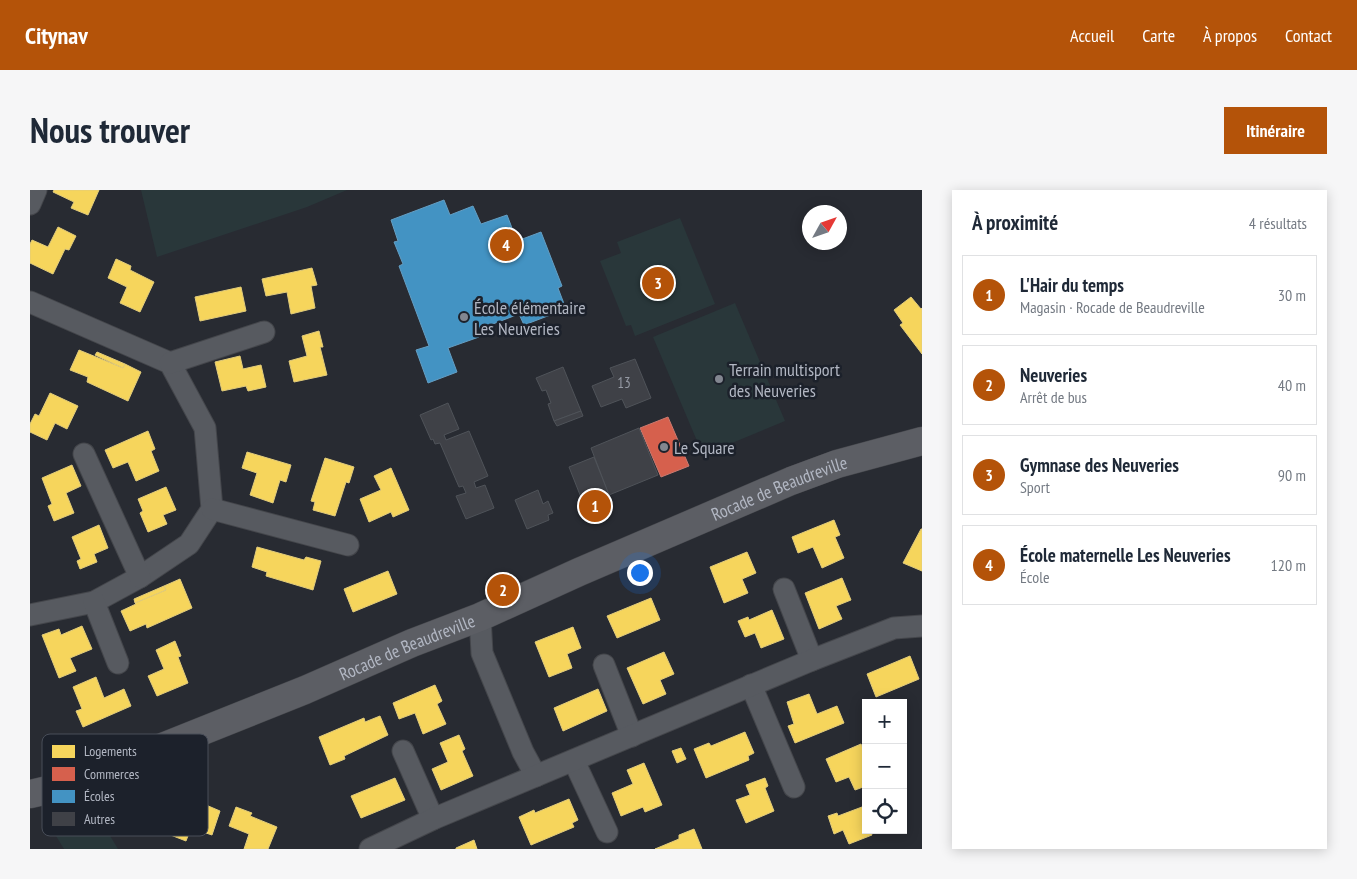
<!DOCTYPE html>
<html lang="fr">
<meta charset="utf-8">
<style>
body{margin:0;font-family:"PT Sans Narrow",sans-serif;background:#f6f6f7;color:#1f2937}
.controls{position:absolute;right:15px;bottom:15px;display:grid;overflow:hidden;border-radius:0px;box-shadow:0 2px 12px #0003}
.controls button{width:45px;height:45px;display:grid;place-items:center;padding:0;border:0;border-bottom:1px solid #e0e1e3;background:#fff;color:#1f2937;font:25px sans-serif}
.compass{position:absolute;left:772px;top:15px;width:45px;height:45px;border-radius:50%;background:#fff;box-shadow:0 2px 12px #0003;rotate:50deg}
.you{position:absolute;left:609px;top:382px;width:18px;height:18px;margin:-12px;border:4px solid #fff;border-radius:50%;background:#1a73e8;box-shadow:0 0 0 8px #1a73e833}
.badge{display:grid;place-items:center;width:32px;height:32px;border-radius:50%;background:#b45309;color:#fff;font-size:16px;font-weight:700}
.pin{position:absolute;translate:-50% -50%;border:2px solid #fff;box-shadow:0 1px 5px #0006}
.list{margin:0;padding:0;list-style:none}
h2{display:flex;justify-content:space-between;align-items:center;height:65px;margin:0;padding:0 20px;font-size:21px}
h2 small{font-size:16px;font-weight:400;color:#747a83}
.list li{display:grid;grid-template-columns:32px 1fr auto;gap:15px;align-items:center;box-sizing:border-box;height:80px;margin:0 10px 10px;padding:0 10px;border:1px solid #e0e1e3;border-radius:0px}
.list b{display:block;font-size:19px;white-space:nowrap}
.list p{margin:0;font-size:16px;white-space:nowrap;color:#747a83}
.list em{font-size:16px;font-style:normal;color:#747a83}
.icon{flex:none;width:28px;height:28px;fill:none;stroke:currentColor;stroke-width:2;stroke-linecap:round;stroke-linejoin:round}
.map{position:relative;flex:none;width:892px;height:659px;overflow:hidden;border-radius:0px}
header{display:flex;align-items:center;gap:30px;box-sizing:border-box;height:70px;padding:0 25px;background:#b45309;color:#fff}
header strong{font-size:24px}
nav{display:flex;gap:28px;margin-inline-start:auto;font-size:18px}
.intro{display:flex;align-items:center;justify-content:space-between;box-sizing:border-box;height:120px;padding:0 30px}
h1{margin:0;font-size:35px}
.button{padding:12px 22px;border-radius:0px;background:#b45309;color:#fff;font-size:18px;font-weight:700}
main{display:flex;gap:30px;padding:0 30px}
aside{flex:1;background:#fff;border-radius:0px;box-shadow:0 2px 12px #0003}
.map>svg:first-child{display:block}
.green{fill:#29373a}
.homes{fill:#f6d55c;stroke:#e2cc7b}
.shops{fill:#d6604d;stroke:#cb7a70}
.schools{fill:#4393c3;stroke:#649ec3}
.building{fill:#3f4147;stroke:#4f5359}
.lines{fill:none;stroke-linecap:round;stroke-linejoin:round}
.street-casing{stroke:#44464b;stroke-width:23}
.secondary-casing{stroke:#44464b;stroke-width:29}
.street{stroke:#575a60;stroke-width:21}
.secondary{stroke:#5c5e64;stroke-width:28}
.poi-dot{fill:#828690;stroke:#1c212b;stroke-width:2}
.labels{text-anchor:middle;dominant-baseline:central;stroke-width:5;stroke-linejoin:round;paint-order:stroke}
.number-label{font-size:15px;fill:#959aa4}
.poi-label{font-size:18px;fill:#b2b7c3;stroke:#1c212b;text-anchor:start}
.street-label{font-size:18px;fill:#b2b7c3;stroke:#1c212b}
.key{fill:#1c212b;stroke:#494e59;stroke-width:1}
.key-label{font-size:14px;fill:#b2b7c3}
</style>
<header>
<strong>Citynav</strong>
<nav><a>Accueil</a><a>Carte</a><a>À propos</a><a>Contact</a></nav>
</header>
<div class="intro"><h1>Nous trouver</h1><a class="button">Itinéraire</a></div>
<main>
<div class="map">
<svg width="892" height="659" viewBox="0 0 892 659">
<rect width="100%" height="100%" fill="#282b32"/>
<g class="green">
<polygon points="111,0 317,0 277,17 127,67"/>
<polygon points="650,28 685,114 605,146 601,135 596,136 570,71 591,63 587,52"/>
<polygon points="705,113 755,231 673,265 623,147"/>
<polygon points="86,617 79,644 88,659 34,659 23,641"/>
</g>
<g class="homes">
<polygon points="24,0 69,0 58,25 41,18 44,12 23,2"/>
<polygon points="28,37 46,46 39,60 35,59 23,84 0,73 0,54 2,50 18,57"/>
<polygon points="86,69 101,76 100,80 124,92 110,122 90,113 97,97 78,88"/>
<polygon points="282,78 287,95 281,96 285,118 261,124 257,102 236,106 232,89"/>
<polygon points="211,97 216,121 170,131 165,107"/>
<polygon points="881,107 891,119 892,118 892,164 870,135 873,133 864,120"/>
<polygon points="289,141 293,157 290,157 297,185 264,192 259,171 277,166 272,146"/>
<polygon points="49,160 93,178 95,174 111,182 98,211 57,192 58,187 40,180"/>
<polygon points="67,162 95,174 93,178 65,165"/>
<polygon points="210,166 213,179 231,175 236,197 218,201 216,196 192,201 185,172"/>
<polygon points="20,203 48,216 37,239 25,233 17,250 0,242 0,234 5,224 9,226"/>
<polygon points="118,241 125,259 121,261 129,281 106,291 98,272 83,278 75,260"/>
<polygon points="217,262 261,275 256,292 250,290 243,313 220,305 227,283 212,278"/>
<polygon points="295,268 324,277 319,293 316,292 305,326 283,320 285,312 281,311"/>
<polygon points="42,275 51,296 36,303 44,323 24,331 18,316 22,314 12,288"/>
<polygon points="361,278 379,320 363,327 361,322 339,332 330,309 351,300 344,286"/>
<polygon points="136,297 146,320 133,325 137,334 118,342 110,323 113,321 108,309"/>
<polygon points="804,330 810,345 805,347 814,368 792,378 783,357 768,363 762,347"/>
<polygon points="69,335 78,358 64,364 67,372 50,379 47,371 51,369 42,347"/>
<polygon points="891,339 892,339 892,381 873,373"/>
<polygon points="227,357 274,370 276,367 291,371 283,400 236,386 237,382 222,377"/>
<polygon points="717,362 726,383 712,389 718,403 694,413 680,377"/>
<polygon points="358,381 367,404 323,422 314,399"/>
<polygon points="812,388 821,410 806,416 812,429 789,439 775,403"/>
<polygon points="150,389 162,418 117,438 116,434 100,441 91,421 106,414 105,413 136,400 134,396"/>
<polygon points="134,396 136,400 105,413 104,409"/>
<polygon points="621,408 630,430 587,448 577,426"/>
<polygon points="742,420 754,449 731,458 725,443 715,447 708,431 718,427 719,430"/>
<polygon points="52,436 62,459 40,468 46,481 29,488 12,445 29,439 31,445"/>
<polygon points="543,437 551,458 537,464 542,478 519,487 505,452"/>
<polygon points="145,451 151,466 148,467 158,493 127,506 118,486 134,479 126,460"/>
<polygon points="634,462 644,484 630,490 636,504 613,514 597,478"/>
<polygon points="880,466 889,489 846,507 837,484"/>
<polygon points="66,487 74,508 94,499 101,516 53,537 46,521 52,519 43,497"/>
<polygon points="405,495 412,511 407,514 416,534 393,544 385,523 369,529 363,513"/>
<polygon points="568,499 577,521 533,541 524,518"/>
<polygon points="779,504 787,524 807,516 814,533 765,553 758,536 764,534 757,512"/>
<polygon points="350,526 358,545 314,566 315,569 300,575 289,547 334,528 335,532"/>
<polygon points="715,542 724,563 718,566 719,570 676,588 664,559 679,553 681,556"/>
<polygon points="429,545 435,559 432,561 443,586 411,600 402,579 418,572 410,553"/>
<polygon points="831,554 836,566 836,596 825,600 819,587 806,592 796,569"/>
<polygon points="651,558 656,569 647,573 642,561"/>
<polygon points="614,573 632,615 615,622 613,617 591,626 582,603 603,594 597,580"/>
<polygon points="365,588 375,610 331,628 321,606"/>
<polygon points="735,588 738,596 735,598 744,621 716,633 706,610 720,605 716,595"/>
<polygon points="152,601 170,608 169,612 190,621 182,645 161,638 156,651 138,644"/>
<polygon points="539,609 548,630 542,633 544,637 501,655 489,627 504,620 505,623"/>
<polygon points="206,617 222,623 220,626 247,637 238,659 214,659 219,644 199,636"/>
<polygon points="832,617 836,628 836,640 840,640 842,645 819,654 813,640 804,644 798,626 807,623 808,626"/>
<polygon points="664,639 672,659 625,659 649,649 649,645"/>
<polygon points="444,650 447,659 426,659 426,658"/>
</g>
<polygon class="shops" points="638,227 659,276 631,287 610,238"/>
<polygon class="schools" points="414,10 420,25 443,16 451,34 477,25 487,51 511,42 532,96 528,98 536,119 494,135 489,124 447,140 449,147 418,158 427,182 398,193 386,160 399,156 369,76 373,74 364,52 368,51 361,30"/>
<g class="building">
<polygon points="605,169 621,208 596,218 592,209 571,217 562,196 584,187 580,178"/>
<polygon points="533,177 551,221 524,231 518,214 521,213 516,200 512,201 506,188"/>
<polygon points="418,213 429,239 414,245 416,250 439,241 458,286 444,292 446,298 455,295 464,318 436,329 426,306 436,303 433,296 429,297 410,253 405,254 403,249 401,250 390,225"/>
<polygon points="551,221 553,226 527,236 524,231"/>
<polygon points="609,238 628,285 579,305 561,258"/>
<polygon points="564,267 579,305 554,315 539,277"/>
<polygon points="508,300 513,314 518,311 523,323 518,325 519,330 497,339 485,310"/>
</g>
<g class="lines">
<g class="street-casing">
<g id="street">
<polyline points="0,14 6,0"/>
<polyline points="0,112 140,173 175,238 182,319 159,354 110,387 64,412 0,425"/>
<polyline points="140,173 234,142"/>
<polyline points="54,264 110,387"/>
<polyline points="182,319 318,355"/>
<polyline points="754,399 782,470"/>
<polyline points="64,412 88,473"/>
<polyline points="450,427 452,463 493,562 506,586"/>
<polyline points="574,475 602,546"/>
<polyline points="721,495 764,597"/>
<polyline points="373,561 403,629"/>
<polyline points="544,571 577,642"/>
<polyline points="340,659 403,629 782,470 864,438 892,436"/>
</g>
</g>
<g class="secondary-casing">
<g id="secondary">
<path id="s1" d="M0,604L35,596L275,500L382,453L450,427L549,382L761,291L807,274L892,251"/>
</g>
</g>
<use href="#street" class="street"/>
<use href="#secondary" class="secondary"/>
</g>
<g class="poi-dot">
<circle cx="434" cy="127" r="5"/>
<circle cx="689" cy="189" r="5"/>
<circle cx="634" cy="257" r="5"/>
</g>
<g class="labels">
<g class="number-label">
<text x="594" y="192">13</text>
</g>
<g class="poi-label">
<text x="444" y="117">École élémentaire<tspan x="444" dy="21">Les Neuveries</tspan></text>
<text x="699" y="179">Terrain multisport<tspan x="699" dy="21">des Neuveries</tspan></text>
<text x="644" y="257">Le Square</text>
</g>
<g class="street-label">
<text stroke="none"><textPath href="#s1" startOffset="810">Rocade de Beaudreville</textPath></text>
<text stroke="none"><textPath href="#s1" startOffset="405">Rocade de Beaudreville</textPath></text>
</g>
</g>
<rect x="12" y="544" width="166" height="102" rx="8" class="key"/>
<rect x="22" y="555" width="23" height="13" fill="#f6d55c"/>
<rect x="22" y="577" width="23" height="14" fill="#d6604d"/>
<rect x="22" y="600" width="23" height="13" fill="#4393c3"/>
<rect x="22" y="622" width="23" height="14" fill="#3f4147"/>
<g class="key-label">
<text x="54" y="566">Logements</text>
<text x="54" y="589">Commerces</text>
<text x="54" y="611">Écoles</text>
<text x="54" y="634">Autres</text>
</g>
</svg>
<div class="controls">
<button>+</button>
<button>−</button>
<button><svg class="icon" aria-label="locate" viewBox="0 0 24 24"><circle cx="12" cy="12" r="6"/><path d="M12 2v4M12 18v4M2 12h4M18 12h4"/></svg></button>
</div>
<svg class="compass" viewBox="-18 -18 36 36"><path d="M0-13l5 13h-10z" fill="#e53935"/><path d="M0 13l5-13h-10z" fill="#747a83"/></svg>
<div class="you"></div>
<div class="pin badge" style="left:565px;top:316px">1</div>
<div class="pin badge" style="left:473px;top:400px">2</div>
<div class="pin badge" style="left:628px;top:93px">3</div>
<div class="pin badge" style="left:476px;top:55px">4</div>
</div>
<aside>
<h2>À proximité<small>4 résultats</small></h2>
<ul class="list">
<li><span class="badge">1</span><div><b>L'Hair du temps</b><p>Magasin · Rocade de Beaudreville</p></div><em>30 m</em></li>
<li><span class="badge">2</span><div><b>Neuveries</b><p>Arrêt de bus</p></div><em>40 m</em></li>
<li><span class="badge">3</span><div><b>Gymnase des Neuveries</b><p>Sport</p></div><em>90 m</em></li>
<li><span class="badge">4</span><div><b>École maternelle Les Neuveries</b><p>École</p></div><em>120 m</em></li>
</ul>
</aside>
</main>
